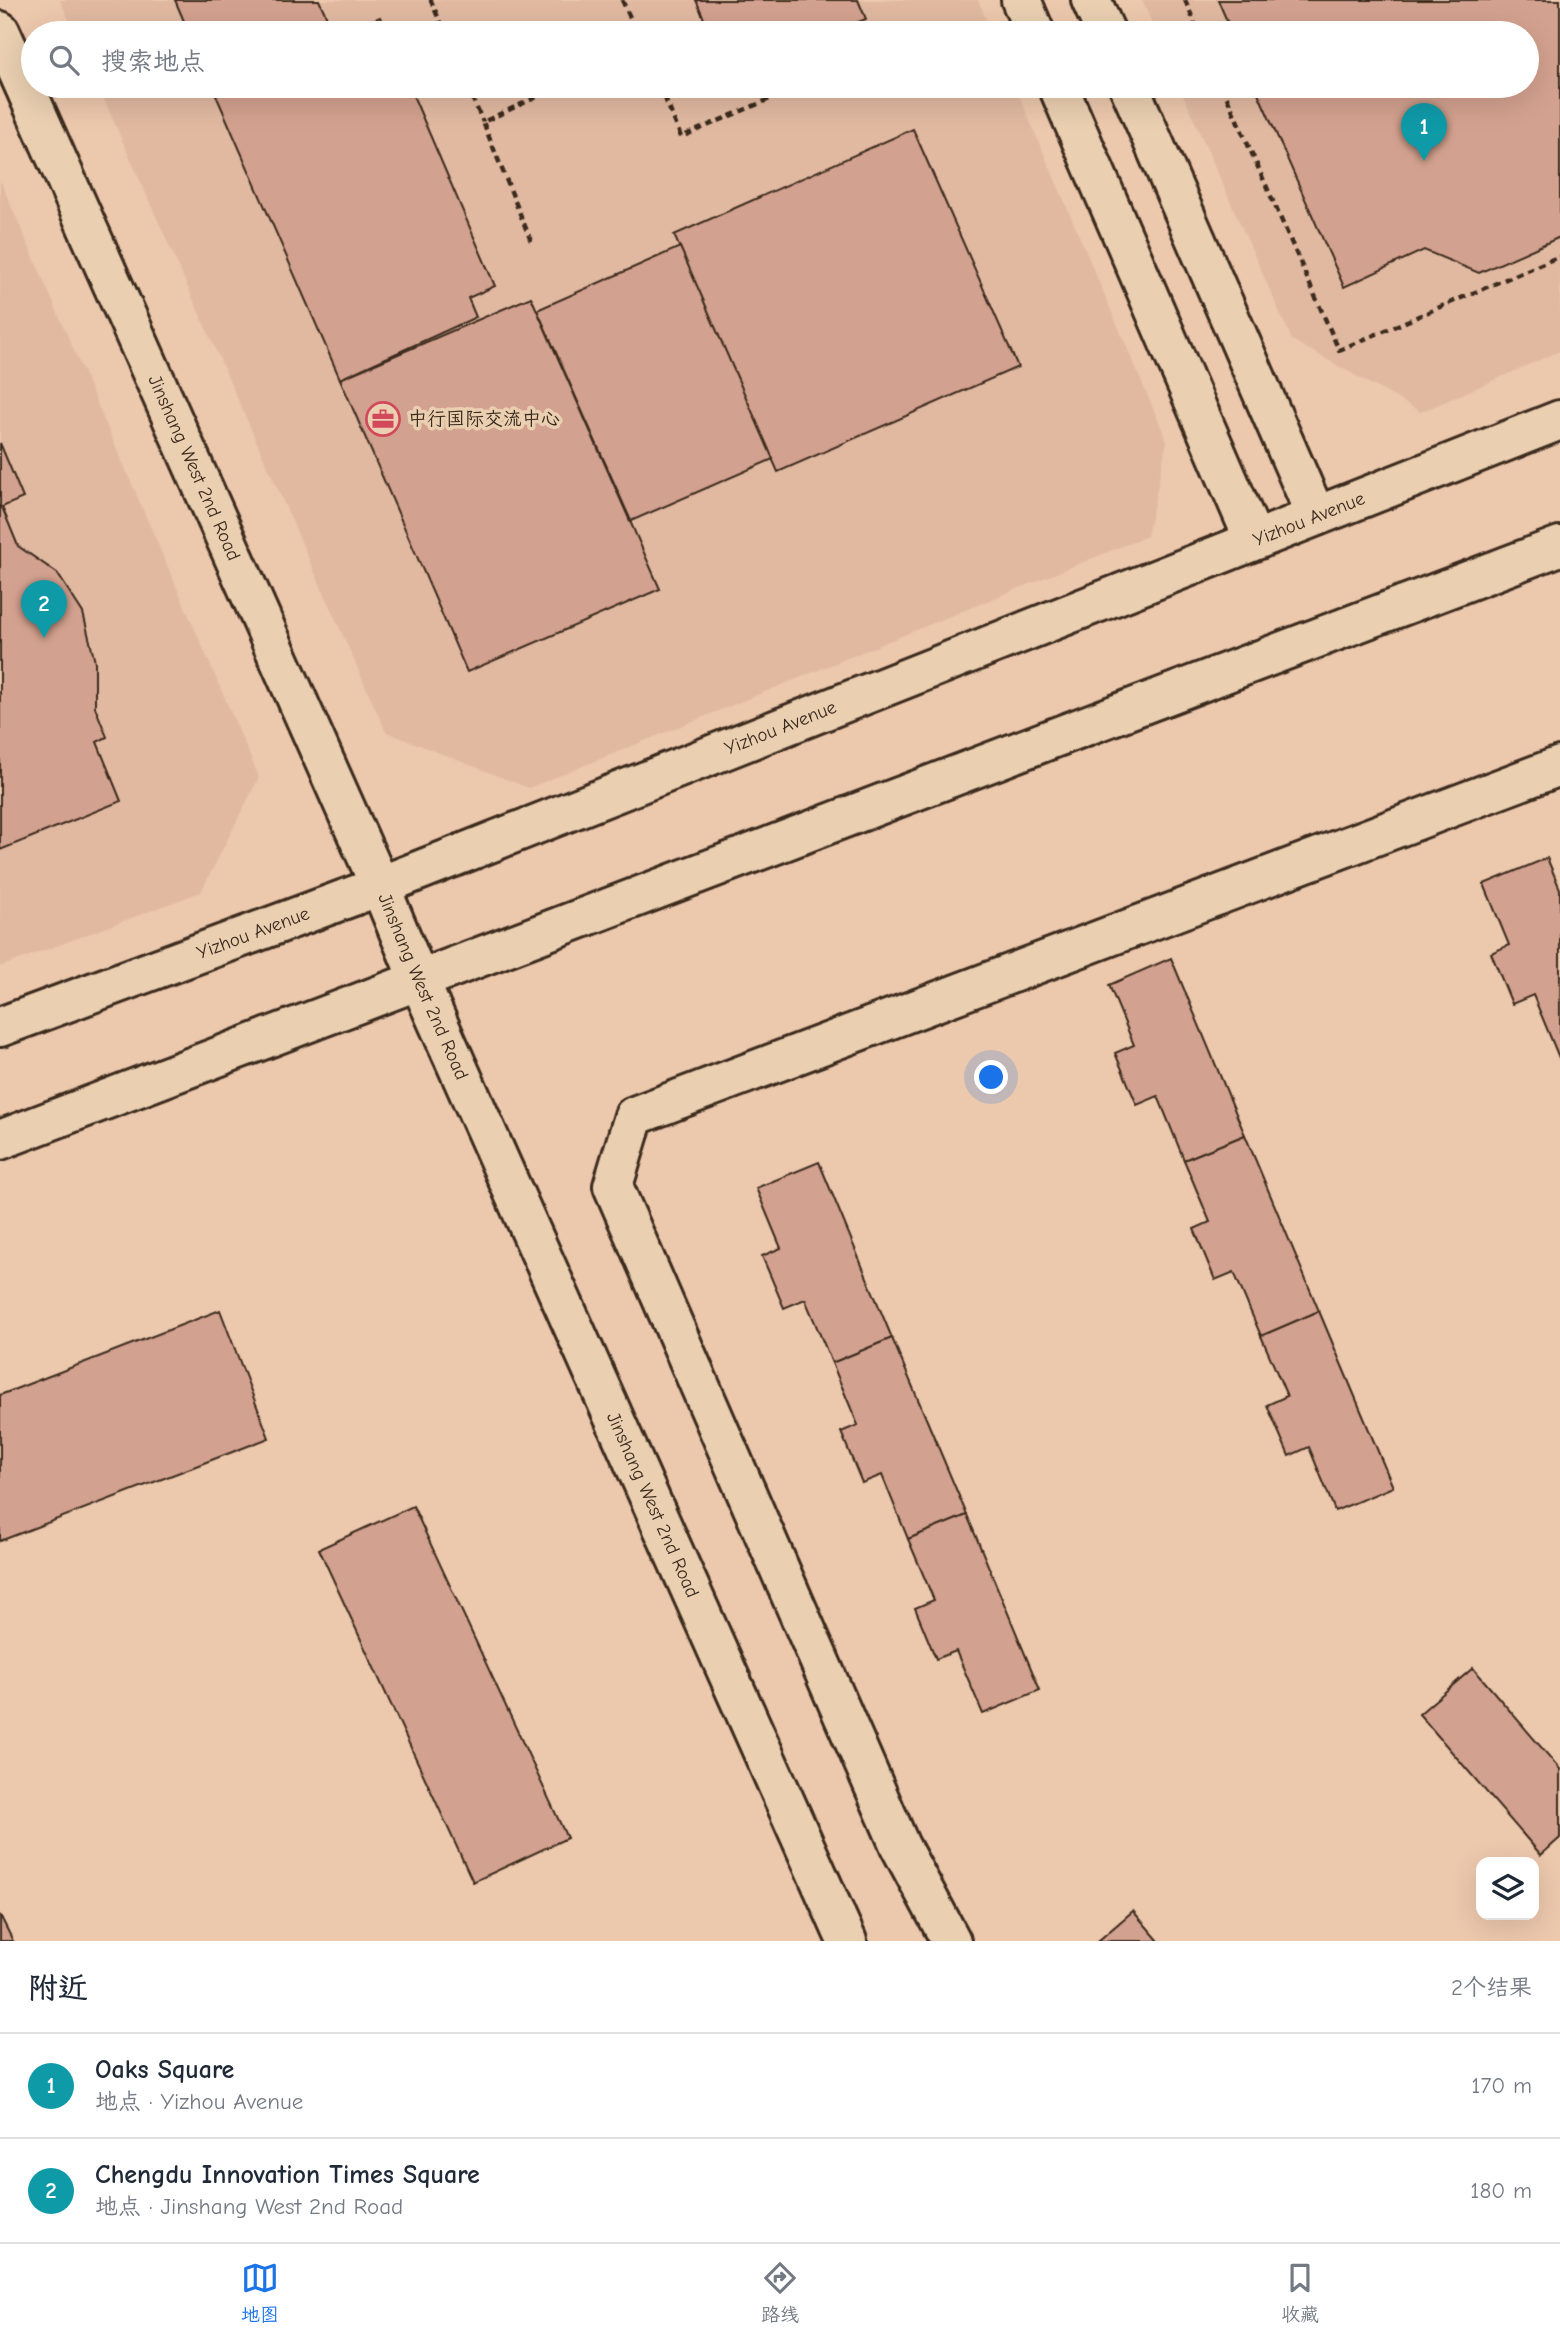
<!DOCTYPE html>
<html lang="zh">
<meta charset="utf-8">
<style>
body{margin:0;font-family:"Comic Neue","LXGW WenKai TC",sans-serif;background:#f2f2f3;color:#1f2937}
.controls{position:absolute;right:21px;bottom:21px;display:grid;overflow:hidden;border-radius:14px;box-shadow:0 7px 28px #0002}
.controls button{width:63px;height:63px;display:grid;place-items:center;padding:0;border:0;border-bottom:2px solid #e0e1e3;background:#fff;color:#1f2937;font:35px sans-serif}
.you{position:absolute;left:992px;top:1078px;width:24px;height:24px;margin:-18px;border:5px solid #fff;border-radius:50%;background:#1a73e8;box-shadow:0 0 0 10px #1a73e833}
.badge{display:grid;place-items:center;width:46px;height:46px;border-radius:50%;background:#1a73e8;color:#fff;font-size:23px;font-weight:700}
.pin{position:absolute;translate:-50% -58px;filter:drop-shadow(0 2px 4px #0008)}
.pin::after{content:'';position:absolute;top:37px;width:24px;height:21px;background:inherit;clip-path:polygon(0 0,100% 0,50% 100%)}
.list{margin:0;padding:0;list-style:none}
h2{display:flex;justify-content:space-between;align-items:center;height:91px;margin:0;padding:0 28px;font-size:30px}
h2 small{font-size:23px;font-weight:400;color:#747a83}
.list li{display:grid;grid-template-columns:46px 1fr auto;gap:21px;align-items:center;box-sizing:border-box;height:105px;padding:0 28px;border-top:2px solid #e0e1e3}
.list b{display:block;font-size:26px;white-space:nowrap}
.list p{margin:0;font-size:23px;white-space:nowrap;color:#747a83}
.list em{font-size:23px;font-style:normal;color:#747a83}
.icon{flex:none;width:38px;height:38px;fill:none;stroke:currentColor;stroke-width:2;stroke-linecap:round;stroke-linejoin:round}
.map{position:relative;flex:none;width:1560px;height:1941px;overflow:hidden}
.search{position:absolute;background:#fff;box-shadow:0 7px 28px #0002;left:21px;right:21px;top:21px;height:77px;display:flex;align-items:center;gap:18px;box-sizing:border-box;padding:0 24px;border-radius:38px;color:#747a83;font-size:26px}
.sheet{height:301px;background:#fff}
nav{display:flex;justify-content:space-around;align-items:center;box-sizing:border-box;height:98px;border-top:2px solid #e0e1e3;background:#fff;font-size:19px;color:#747a83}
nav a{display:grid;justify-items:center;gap:4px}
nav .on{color:#1a73e8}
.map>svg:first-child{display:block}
.built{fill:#e1b9a1}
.building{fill:#d3a18f;stroke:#3b2a1e;stroke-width:2}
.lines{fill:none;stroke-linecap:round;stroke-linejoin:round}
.minor-casing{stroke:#3b2a1e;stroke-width:44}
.major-casing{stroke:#3b2a1e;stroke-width:44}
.path{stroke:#3b2a1e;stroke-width:4.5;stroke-dasharray:7 5;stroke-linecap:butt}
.minor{stroke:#eacfb1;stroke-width:38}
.major{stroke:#eacfb1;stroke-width:38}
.labels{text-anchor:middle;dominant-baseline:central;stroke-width:7;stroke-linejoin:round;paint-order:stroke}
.poi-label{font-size:19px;fill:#3b2a1e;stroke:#eacfb1;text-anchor:start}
.street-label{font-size:19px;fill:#3b2a1e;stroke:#eacfb1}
</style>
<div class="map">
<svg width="1560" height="1941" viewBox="0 0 1560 1941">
<rect width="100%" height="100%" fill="#ecc8ad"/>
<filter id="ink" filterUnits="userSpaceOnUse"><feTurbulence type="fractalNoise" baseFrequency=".0143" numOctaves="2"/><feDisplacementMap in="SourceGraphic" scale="14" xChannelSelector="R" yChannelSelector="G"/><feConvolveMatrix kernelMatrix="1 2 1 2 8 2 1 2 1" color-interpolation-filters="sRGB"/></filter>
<g filter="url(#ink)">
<g class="built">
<polygon points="60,0 978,0 992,33 75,33"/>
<polygon points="1142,0 1560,0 1560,351 1421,412 1292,340 1179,86 1527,86 1527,33 1156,33"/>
<polygon points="98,86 1015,86 1167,441 1147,536 529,788 386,732"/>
<polygon points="0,180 259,777 201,892 0,967"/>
</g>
<g class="building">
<polygon points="175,0 319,0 334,33 189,33"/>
<polygon points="696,0 858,0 866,19 831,33 710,33"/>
<polygon points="1218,0 1560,0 1560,237 1479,273 1424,250 1344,287 1255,86 1527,86 1527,33 1232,33"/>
<polygon points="380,17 387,33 342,33"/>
<polygon points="212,86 409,86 495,286 468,298 476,317 340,379"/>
<polygon points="913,129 1018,367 778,472 674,235"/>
<polygon points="680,247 773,459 631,521 537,310"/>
<polygon points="531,297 660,589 467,672 340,379"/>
<polygon points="0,443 23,498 2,507 18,546 57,573 83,613 95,662 95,707 107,737 97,742 121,801 0,850"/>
<polygon points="1547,858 1560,889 1560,1060 1533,995 1512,1004 1491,953 1509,945 1484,884"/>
<polygon points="1171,958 1245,1135 1184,1160 1158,1096 1137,1105 1115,1053 1134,1045 1109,985"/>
<polygon points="1245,1135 1319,1311 1261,1336 1234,1272 1215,1280 1194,1229 1210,1222 1184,1160"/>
<polygon points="819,1162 892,1338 832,1363 805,1299 784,1308 762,1256 781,1248 756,1188"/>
<polygon points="220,1310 269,1438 0,1541 0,1395"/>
<polygon points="1319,1311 1393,1487 1335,1511 1309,1447 1289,1456 1267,1405 1287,1396 1261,1336"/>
<polygon points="892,1338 967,1515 908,1539 882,1475 862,1483 841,1432 858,1425 832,1363"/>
<polygon points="413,1506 567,1838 473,1882 319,1549"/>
<polygon points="967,1515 1040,1690 983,1714 956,1651 936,1659 915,1608 934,1600 908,1539"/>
<polygon points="1473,1668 1560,1769 1560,1838 1541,1855 1419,1714"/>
<polygon points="1133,1911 1159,1941 1098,1941"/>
<polygon points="0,1915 13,1941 0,1941"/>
</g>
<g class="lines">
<g class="minor-casing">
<g id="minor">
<polyline points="1021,0 1035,33"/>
<polyline points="1091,0 1106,33"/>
<path id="s1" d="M0,31L380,886L418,978L847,1941"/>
<polyline points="1058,86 1254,540"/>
<polyline points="1129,86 1316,516"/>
<polyline points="951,1941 900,1846 613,1186 634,1116 1560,766"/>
</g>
</g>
<g class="major-casing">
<g id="major">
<path id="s2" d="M0,1027L380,886L1560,420"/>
<path d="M0,1140C519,939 1040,744 1560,546"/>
</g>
</g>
<g class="path">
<polyline points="433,0 431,1 445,33"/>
<polyline points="622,0 637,33"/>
<polyline points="1185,0 1199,33"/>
<polyline points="467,86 483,122"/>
<polyline points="660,86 681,137 800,86"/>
<polyline points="1222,86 1339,350 1560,256"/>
<polyline points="531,241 483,122 560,86"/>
</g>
<use href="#minor" class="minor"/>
<use href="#major" class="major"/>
</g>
</g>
<defs>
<g id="office-ring" transform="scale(1.75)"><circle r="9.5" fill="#eacfb1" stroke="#d1495b" stroke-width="1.5"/><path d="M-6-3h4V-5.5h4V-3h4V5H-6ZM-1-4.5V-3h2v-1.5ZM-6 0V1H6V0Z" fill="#d1495b"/></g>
</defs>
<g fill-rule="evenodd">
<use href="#office-ring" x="383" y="419"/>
</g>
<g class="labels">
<g class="poi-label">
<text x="408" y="419">中行国际交流中心</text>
</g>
<g class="street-label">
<text stroke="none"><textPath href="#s1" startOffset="478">Jinshang West 2nd Road</textPath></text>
<text stroke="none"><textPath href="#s2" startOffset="1404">Yizhou Avenue</textPath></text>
<text stroke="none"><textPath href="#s2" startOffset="836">Yizhou Avenue</textPath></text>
<text stroke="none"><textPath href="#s2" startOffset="270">Yizhou Avenue</textPath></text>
<text stroke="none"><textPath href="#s1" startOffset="1045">Jinshang West 2nd Road</textPath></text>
<text stroke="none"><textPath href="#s1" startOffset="1612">Jinshang West 2nd Road</textPath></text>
</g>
</g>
</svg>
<div class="controls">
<button><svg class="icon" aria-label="layers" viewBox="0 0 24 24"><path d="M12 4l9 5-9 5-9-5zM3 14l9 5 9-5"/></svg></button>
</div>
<div class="you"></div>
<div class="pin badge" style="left:1424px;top:161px;background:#0f9aa8">1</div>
<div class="pin badge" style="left:44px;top:638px;background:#0f9aa8">2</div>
<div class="search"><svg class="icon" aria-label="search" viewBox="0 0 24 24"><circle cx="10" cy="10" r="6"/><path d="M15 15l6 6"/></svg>搜索地点</div>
</div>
<section class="sheet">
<h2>附近<small>2个结果</small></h2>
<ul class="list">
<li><span class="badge" style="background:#0f9aa8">1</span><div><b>Oaks Square</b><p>地点 · Yizhou Avenue</p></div><em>170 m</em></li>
<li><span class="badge" style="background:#0f9aa8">2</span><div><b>Chengdu Innovation Times Square</b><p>地点 · Jinshang West 2nd Road</p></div><em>180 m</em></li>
</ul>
</section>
<nav>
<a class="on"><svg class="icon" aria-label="map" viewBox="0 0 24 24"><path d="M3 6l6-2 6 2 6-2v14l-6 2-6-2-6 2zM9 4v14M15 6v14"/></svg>地图</a>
<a><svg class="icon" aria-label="directions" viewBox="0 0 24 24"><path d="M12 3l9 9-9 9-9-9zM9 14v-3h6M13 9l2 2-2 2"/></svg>路线</a>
<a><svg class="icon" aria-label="saved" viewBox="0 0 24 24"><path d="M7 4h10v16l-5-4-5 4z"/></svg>收藏</a>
</nav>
